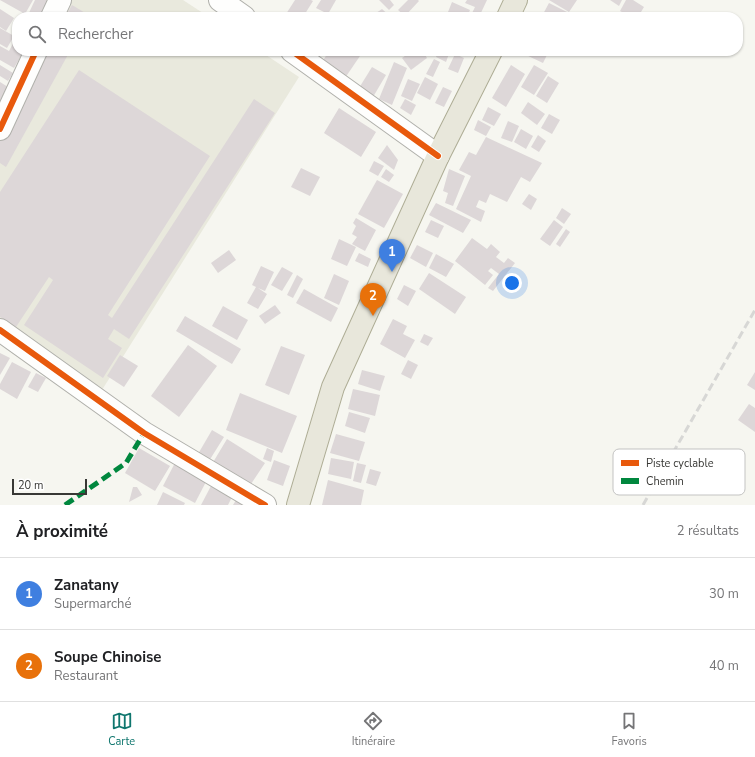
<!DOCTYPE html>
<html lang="fr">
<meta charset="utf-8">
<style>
body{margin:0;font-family:"Nunito Sans",sans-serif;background:#f2f2f2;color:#202124}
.scale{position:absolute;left:12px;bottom:10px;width:75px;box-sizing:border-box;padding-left:4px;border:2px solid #383835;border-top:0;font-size:11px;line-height:14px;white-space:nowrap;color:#383835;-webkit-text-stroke:3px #fff;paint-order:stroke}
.you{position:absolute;left:512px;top:283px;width:14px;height:14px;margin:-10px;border:3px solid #fff;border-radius:50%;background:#1a73e8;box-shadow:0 0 0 6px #1a73e833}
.badge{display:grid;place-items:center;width:26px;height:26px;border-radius:50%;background:#0f766e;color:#fff;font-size:13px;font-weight:700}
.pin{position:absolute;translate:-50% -33px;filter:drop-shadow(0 1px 2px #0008)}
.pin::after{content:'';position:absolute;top:21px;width:14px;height:12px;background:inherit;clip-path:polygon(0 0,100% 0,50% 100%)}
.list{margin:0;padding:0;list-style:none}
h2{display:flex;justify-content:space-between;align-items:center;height:52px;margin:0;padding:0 16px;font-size:17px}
h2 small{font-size:13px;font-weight:400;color:#757577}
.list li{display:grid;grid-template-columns:26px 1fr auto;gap:12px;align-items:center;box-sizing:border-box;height:72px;padding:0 16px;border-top:1px solid #e0e0e0}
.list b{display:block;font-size:15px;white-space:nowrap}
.list p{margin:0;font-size:13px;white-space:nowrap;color:#757577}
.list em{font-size:13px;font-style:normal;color:#757577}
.icon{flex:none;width:22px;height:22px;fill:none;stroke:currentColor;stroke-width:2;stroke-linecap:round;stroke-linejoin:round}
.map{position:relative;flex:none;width:755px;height:505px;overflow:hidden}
.search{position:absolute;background:#fff;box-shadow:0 1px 3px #0004;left:12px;right:12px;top:12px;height:44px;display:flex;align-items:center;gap:10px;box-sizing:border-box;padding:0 14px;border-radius:16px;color:#757577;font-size:15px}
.sheet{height:196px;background:#fff}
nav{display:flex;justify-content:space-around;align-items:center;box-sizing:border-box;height:56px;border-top:1px solid #e0e0e0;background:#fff;font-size:11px;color:#757577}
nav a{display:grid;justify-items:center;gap:2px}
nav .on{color:#0f766e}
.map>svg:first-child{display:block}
.built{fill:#e9e9dd}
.building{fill:#ddd7d8}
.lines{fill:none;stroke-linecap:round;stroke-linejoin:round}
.minor-casing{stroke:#b0b0ab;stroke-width:24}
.major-casing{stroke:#aead95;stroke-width:24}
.minor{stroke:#fefefd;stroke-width:22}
.major{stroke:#e8e7db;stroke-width:22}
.rail{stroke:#d7d7d5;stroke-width:3;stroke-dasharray:8 4;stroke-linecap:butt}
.quiet{stroke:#00873e;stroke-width:5;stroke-dasharray:10 5;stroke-linecap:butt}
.cycleway-casing{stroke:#fff;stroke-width:8}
.cycleway{stroke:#e8590c;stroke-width:6}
.key{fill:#fff;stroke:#c3c3c2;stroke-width:1}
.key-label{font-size:11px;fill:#383835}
</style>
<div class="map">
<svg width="755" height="505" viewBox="0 0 755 505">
<rect width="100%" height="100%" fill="#f6f6f0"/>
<g class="built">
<polygon points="70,0 183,0 209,17 60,17"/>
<polygon points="41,51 260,51 299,77 102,390 0,323 0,125"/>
</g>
<g class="building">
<polygon points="0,0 33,0 25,14"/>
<polygon points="35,0 54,0 45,17 27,17"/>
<polygon points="295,0 311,0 313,1 303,17 291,17 286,14"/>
<polygon points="321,0 336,0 328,14 316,8"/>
<polygon points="379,0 390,0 394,5 389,10"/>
<polygon points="408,0 418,0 419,1 405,16 398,10"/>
<polygon points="467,0 487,0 479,17 470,17 475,7 465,3"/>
<polygon points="549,0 577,0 569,12"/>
<polygon points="610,0 622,0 619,6"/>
<polygon points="626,0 633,0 644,7 638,17 631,17 620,11"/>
<polygon points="452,2 470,10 467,17 446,17"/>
<polygon points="549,3 577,17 544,17 542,16"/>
<polygon points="72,5 87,14 85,17 65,17"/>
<polygon points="0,9 14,18 6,31 0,27"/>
<polygon points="382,9 391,17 370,17"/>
<polygon points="0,28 14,36 7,48 0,44"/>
<polygon points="17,36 17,51 24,51 14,68 0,60 0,46 9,51"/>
<polygon points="46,51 70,51 6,167 0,163 0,135"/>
<polygon points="305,51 322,51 316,59"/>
<polygon points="329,51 360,51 362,53 345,78 322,62"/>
<polygon points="412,51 423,51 427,58 411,70 402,58"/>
<polygon points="438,51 450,51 446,62 436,57"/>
<polygon points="456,51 470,51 467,56"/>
<polygon points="525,51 549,51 543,63 524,54"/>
<polygon points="455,54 464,58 458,73 448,69"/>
<polygon points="434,59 440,62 433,77 426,74"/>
<polygon points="394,62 407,68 392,105 379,99"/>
<polygon points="0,65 13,73 8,81 0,76"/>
<polygon points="511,65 525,74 506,107 492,98"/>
<polygon points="534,65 548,73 534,95 521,87"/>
<polygon points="372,67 386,75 373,97 359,88"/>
<polygon points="79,70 210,156 108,315 112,318 254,99 275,113 129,339 114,329 108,339 122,348 103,378 24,325 53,280 49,277 16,327 0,317 0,192"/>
<polygon points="548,76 559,83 547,103 536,96"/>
<polygon points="425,77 438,84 430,100 417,93"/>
<polygon points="408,79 420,84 412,101 401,96"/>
<polygon points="0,82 8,87 0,101"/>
<polygon points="443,87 452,91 444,107 435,103"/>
<polygon points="405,99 416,105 411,115 400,108"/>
<polygon points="528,102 545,114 537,125 521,113"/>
<polygon points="488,107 501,114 494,126 482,120"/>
<polygon points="339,108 376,132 361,157 324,133"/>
<polygon points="549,114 560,120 552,134 541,128"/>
<polygon points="478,120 491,127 486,136 474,130"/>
<polygon points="508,121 519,126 512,142 501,138"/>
<polygon points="521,129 533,136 526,149 514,142"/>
<polygon points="538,135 546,141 539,152 531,147"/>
<polygon points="486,137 542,163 530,182 521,177 507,202 490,194 486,203 479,200 476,207 485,211 481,222 456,209 471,176 459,170 469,152 476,155"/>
<polygon points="387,145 398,160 394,170 378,158"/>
<polygon points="374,161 384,166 378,176 369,171"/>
<polygon points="301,168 320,177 310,196 291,187"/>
<polygon points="386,169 394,175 389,182 381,177"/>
<polygon points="449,169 465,176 453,206 445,203 448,193 443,191"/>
<polygon points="377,180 403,194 384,228 358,214"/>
<polygon points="529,194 537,199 531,210 522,204"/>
<polygon points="436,203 471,220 463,233 429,215"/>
<polygon points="562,208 571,214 564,224 556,218"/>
<polygon points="356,218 376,230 365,251 352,244 357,237 352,234 356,226 353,223"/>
<polygon points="431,220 444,226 438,238 425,232"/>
<polygon points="554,220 563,227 550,246 540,239"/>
<polygon points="566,229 570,232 560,247 556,244"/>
<polygon points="472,238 487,249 491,244 500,252 496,257 504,263 508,258 515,263 493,291 488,288 499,274 491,268 488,271 493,275 485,285 455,261"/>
<polygon points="339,239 356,247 347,266 331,259"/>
<polygon points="417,245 433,253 426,267 410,258"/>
<polygon points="229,250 236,260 218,273 211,263"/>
<polygon points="359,253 371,259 368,267 355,261"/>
<polygon points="436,254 454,264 446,277 429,268"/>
<polygon points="261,266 274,272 265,291 258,288 267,294 258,309 247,303 256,287 252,285"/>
<polygon points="282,267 293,273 282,291 271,285"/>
<polygon points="429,273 466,297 455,314 419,289"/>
<polygon points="334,274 349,281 339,305 324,298"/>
<polygon points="297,275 303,279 293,298 287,295"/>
<polygon points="404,285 416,291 408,306 397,299"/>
<polygon points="304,289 338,308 331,322 296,303"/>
<polygon points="275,305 281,313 265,324 259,316"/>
<polygon points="223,306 248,320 237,340 212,326"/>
<polygon points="185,316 241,349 232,364 176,331"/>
<polygon points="393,319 407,326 403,334 415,340 405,358 380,344"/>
<polygon points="424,334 433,338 428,346 420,342"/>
<polygon points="188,345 217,366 179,417 151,396"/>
<polygon points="281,346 305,355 289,395 265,385"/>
<polygon points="0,353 10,358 0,375"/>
<polygon points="120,355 138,366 124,387 107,376"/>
<polygon points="408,360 418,365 411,379 401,374"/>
<polygon points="12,362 31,372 17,399 0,389 0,384"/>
<polygon points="362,370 385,376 380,391 358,384"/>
<polygon points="755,372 755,390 747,385"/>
<polygon points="36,373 46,378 38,392 28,387"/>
<polygon points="353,389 380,395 375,416 348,409"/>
<polygon points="240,393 297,416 282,453 226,430"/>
<polygon points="749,404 755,408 755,432 738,420"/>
<polygon points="349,412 370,418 365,433 345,426"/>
<polygon points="212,430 224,437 209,461 198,454"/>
<polygon points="336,434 365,442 359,461 330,453"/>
<polygon points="227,439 265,463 249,487 212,464"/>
<polygon points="139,448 170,466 155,491 125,473"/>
<polygon points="267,448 274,451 271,462 263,459"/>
<polygon points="331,458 354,462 351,479 328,474"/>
<polygon points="177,459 209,476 195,503 163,486"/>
<polygon points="274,460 290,466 283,486 267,480"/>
<polygon points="357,463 366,465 361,483 353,481"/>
<polygon points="370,469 381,472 376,486 366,483"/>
<polygon points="328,480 364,490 361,505 322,505"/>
<polygon points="212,484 233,495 228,505 201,505"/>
<polygon points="133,487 137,487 142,495 129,502"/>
<polygon points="163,492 185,503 184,505 157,505"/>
<polygon points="236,500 245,505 233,505"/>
</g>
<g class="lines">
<g class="minor-casing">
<g id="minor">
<polyline points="220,0 244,17"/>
<polyline points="52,17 60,0"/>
<polyline points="292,51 438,156"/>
<polyline points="0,129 36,51"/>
<polyline points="0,330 144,433 265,505"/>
</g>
</g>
<g class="major-casing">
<g id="major">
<polyline points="508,17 516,0"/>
<polyline points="298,505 333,387 438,156 491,51"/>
</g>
</g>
<use href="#minor" class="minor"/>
<use href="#major" class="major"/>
<polyline class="rail" points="643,505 755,310"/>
<polyline class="quiet" points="65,505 126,463 144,433"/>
<g class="cycleway-casing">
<g id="cycleway">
<polyline points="292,51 438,156"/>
<polyline points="0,129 36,51"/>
<polyline points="0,330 144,433 265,505"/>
</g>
</g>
<use href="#cycleway" class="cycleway"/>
</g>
<rect x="613" y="449" width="132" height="46" rx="6" class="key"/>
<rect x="621" y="460" width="18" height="6" fill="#e8590c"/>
<rect x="621" y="478" width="18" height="6" fill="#00873e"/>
<g class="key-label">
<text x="646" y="467">Piste cyclable</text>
<text x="646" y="485">Chemin</text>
</g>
</svg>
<div class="scale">20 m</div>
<div class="you"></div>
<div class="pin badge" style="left:392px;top:272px;background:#3f7fe0">1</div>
<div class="pin badge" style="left:373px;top:316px;background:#e8710a">2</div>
<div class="search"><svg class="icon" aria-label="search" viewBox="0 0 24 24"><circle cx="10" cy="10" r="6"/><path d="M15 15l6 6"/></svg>Rechercher</div>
</div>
<section class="sheet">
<h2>À proximité<small>2 résultats</small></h2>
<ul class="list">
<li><span class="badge" style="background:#3f7fe0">1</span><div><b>Zanatany</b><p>Supermarché</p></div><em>30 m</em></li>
<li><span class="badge" style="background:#e8710a">2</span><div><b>Soupe Chinoise</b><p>Restaurant</p></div><em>40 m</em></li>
</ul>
</section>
<nav>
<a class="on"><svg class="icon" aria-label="map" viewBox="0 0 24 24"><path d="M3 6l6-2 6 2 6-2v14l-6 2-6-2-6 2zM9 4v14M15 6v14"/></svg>Carte</a>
<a><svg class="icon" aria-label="directions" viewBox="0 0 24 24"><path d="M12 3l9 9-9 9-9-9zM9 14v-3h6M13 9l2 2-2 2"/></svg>Itinéraire</a>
<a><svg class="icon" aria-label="saved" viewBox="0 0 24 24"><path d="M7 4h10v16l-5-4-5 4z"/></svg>Favoris</a>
</nav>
